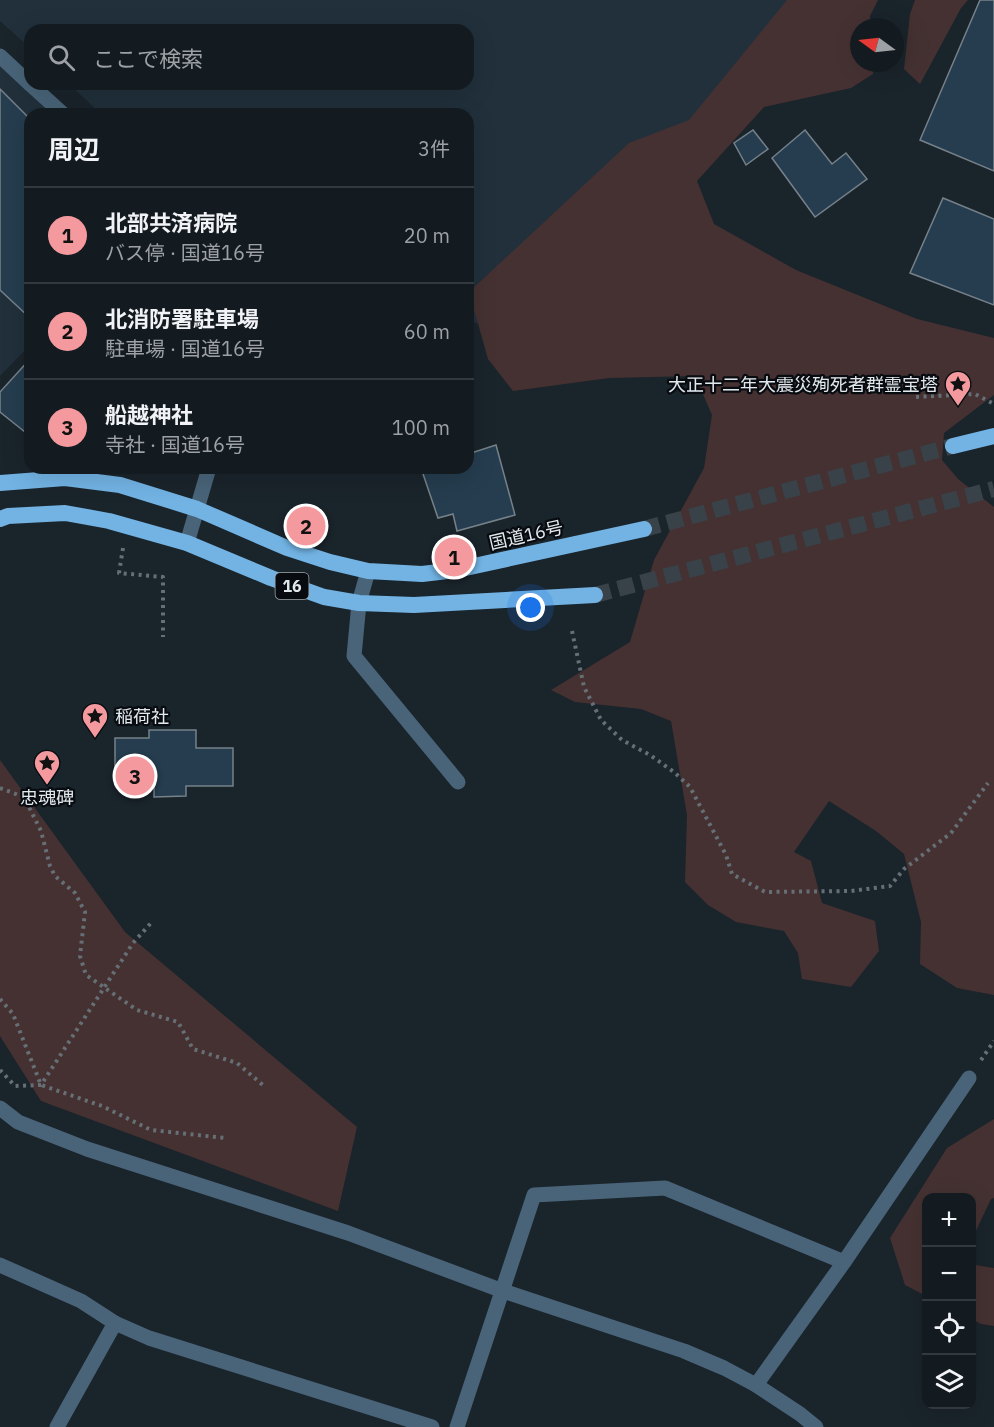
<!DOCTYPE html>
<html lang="ja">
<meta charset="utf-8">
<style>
body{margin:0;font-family:"IBM Plex Sans","Noto Sans JP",sans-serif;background:#1d2429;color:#f1f3f6}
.controls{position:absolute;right:18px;bottom:18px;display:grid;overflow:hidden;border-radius:12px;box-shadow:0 6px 24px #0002}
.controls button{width:54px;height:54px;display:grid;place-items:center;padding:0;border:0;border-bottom:2px solid #33393e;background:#141b20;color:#f1f3f6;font:30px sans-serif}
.compass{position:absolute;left:850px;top:18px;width:54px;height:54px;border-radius:50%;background:#141b20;box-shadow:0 6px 24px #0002;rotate:285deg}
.you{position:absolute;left:531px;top:608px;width:21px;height:21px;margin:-15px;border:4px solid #fff;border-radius:50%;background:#1a73e8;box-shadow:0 0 0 9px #1a73e833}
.badge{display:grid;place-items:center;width:39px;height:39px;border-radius:50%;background:#f49a9f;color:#111;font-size:20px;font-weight:700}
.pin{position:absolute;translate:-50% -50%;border:3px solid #fff;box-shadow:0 2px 6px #0006}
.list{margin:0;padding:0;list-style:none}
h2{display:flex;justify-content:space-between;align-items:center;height:78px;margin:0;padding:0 24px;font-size:26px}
h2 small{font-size:20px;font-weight:400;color:#9da1a5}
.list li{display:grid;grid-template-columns:39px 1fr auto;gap:18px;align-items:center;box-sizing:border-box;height:96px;padding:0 24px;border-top:2px solid #33393e}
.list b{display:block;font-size:22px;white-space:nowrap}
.list p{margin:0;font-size:20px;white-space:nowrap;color:#9da1a5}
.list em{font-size:20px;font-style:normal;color:#9da1a5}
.icon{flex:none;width:33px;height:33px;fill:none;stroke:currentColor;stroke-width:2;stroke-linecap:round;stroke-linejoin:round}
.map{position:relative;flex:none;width:994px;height:1427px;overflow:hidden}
.search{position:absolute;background:#141b20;box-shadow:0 6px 24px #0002;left:24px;top:24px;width:450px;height:66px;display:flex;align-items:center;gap:15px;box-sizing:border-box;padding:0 21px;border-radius:18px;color:#9da1a5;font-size:22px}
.panel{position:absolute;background:#141b20;box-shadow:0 6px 24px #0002;left:24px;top:108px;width:450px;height:366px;border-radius:18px}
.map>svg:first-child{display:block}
.built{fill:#21303b}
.green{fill:#453131}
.building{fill:#253d4f;stroke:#76818a;stroke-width:1.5}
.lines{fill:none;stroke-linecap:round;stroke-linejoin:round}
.trunk-tunnel{stroke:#384248;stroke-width:16;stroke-dasharray:16 8;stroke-linecap:butt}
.path{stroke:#666f75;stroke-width:4;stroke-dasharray:3 4.5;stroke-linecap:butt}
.service{stroke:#496479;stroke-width:15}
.minor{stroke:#496479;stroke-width:15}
.tertiary{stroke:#496479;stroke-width:15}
.trunk{stroke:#72b3e4;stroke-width:16}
.labels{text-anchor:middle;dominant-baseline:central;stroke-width:4.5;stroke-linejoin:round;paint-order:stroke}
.shield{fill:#080c10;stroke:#a1a7ab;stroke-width:1.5}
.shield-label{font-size:16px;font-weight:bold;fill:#e2e9ee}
.poi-label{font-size:18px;fill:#e2e9ee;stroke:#080c10;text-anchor:end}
.street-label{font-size:18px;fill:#e2e9ee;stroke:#080c10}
</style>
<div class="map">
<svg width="994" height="1427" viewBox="0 0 994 1427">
<rect width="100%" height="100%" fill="#1a242b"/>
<g class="built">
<polygon points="0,0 814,0 479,323 468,323 468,114 101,114 69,84 468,84 468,30 30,30 30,48 0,21"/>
<polygon points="0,64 54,114 30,114 30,345 0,376"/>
</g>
<g class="green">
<polygon points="787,0 878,0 870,16 871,27 859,27 859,63 873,63 873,74 851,88 764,107 697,181 714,224 796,270 917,319 994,338 994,395 944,433 942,460 958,479 994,507 994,995 957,988 920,964 921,922 904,854 876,831 829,801 794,852 811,861 822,903 875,921 879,951 851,987 802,979 798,953 784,931 736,922 708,905 685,882 687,815 671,721 641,709 575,702 551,690 630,642 654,560 704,468 712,415 695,376 609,378 513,391 488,359 469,292 629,143 689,120"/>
<polygon points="915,0 968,0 961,8 920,84 904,69 910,14"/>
<polygon points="0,760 125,932 357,1127 338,1211 41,1101 0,1036"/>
<polygon points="994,1119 994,1198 991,1199 972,1239 972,1198 926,1198 926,1296 905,1285 890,1238 947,1148"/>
<polygon points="972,1259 975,1265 994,1268 994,1326 981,1324 972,1319"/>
</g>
<g class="building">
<polygon points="980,0 994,0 994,171 920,140"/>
<polygon points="0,89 30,119 30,318 0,290"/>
<polygon points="753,130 768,149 746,165 734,143"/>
<polygon points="805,130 832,164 846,153 867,179 815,217 772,158"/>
<polygon points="943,198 994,219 994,305 910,273"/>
<polygon points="30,359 30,436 0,412 0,392"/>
<polygon points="496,445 515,515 457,531 453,514 438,518 421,468 468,468 468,454"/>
<polygon points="149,730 196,730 196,748 233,748 233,786 186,786 186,796 154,797 154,783 115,784 115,738 149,738"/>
</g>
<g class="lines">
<g class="trunk-tunnel">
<polyline points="644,529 953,446"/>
<polyline points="595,595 994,489"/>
</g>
<g class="path">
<polyline points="916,397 975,394 994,404"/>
<polyline points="123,548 119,573 163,577 163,637"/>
<polyline points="572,631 584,687 601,720 622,740 650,755 674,772 690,787 726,855 732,874 765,892 851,891 890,886 904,869 951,833 988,783"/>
<polyline points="0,788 24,797 41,831 50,866 55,876 75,893 85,912 80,956 86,975 137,1010 178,1022 193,1049 237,1063 264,1086"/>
<polyline points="0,999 13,1014 41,1085 102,1106 151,1130 225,1138"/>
<polyline points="981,1060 994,1041"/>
<polyline points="0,1070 15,1086 41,1085 133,943 151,923"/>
</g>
<g class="service">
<polyline points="368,571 359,603 354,656 458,782"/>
<polyline points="57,1427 115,1323"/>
</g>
<g class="minor">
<polyline points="0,56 30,84"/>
<polyline points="30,84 63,114"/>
<polyline points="187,543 209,468"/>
<polyline points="0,1265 81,1301 115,1323 149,1338 432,1427"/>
<polyline points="756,1385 844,1262 969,1078"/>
<polyline points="457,1427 534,1195 665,1188 844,1262"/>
</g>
<polyline class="tertiary" points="0,1108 18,1122 87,1149 348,1233 503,1291 684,1351 724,1368 756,1385 800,1414 816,1427"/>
<g class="trunk">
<polyline points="953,446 994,436"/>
<polyline points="0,483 65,478 120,485 197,509 287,548 330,562 368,571 422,574 456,570 644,529"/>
<polyline points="0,519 8,516 65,513 109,521 187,543 271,578 324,597 359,603 414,605 595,595"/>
</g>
</g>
<defs>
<g id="sight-pin" transform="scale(1.35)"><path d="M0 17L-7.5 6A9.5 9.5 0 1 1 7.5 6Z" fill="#f49a9f" stroke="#080c10"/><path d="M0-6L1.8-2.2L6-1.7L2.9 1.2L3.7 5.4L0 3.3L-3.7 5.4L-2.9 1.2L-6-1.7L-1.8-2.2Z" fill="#111"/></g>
</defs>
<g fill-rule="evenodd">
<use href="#sight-pin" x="958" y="384"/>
<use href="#sight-pin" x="95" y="716"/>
<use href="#sight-pin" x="47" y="763"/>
</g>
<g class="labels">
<rect class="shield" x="275.5" y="573" width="33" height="26" rx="4.5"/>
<g class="shield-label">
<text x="292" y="586">16</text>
</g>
<g class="poi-label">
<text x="938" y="384">大正十二年大震災殉死者群霊宝塔</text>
<text x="115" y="716" text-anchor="start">稲荷社</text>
<text x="47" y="797" text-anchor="middle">忠魂碑</text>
</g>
<g class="street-label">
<text transform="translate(526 535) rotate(-13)">国道16号</text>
</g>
</g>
</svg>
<div class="controls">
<button>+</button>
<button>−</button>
<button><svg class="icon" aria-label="locate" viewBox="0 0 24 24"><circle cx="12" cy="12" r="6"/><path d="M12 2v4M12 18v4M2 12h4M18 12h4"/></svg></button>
<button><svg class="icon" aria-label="layers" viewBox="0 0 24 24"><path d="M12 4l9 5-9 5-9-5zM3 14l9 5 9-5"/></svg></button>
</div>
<svg class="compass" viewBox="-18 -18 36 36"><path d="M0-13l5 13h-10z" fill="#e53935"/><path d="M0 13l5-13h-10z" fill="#9da1a5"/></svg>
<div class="you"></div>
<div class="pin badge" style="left:454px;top:557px">1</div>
<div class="pin badge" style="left:306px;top:526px">2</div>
<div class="pin badge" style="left:135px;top:776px">3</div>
<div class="search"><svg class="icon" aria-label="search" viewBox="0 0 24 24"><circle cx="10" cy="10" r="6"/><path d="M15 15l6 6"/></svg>ここで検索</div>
<section class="panel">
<h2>周辺<small>3件</small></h2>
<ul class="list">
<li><span class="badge">1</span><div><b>北部共済病院</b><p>バス停 · 国道16号</p></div><em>20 m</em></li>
<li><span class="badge">2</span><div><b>北消防署駐車場</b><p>駐車場 · 国道16号</p></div><em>60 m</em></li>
<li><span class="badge">3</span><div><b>船越神社</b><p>寺社 · 国道16号</p></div><em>100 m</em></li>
</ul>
</section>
</div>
